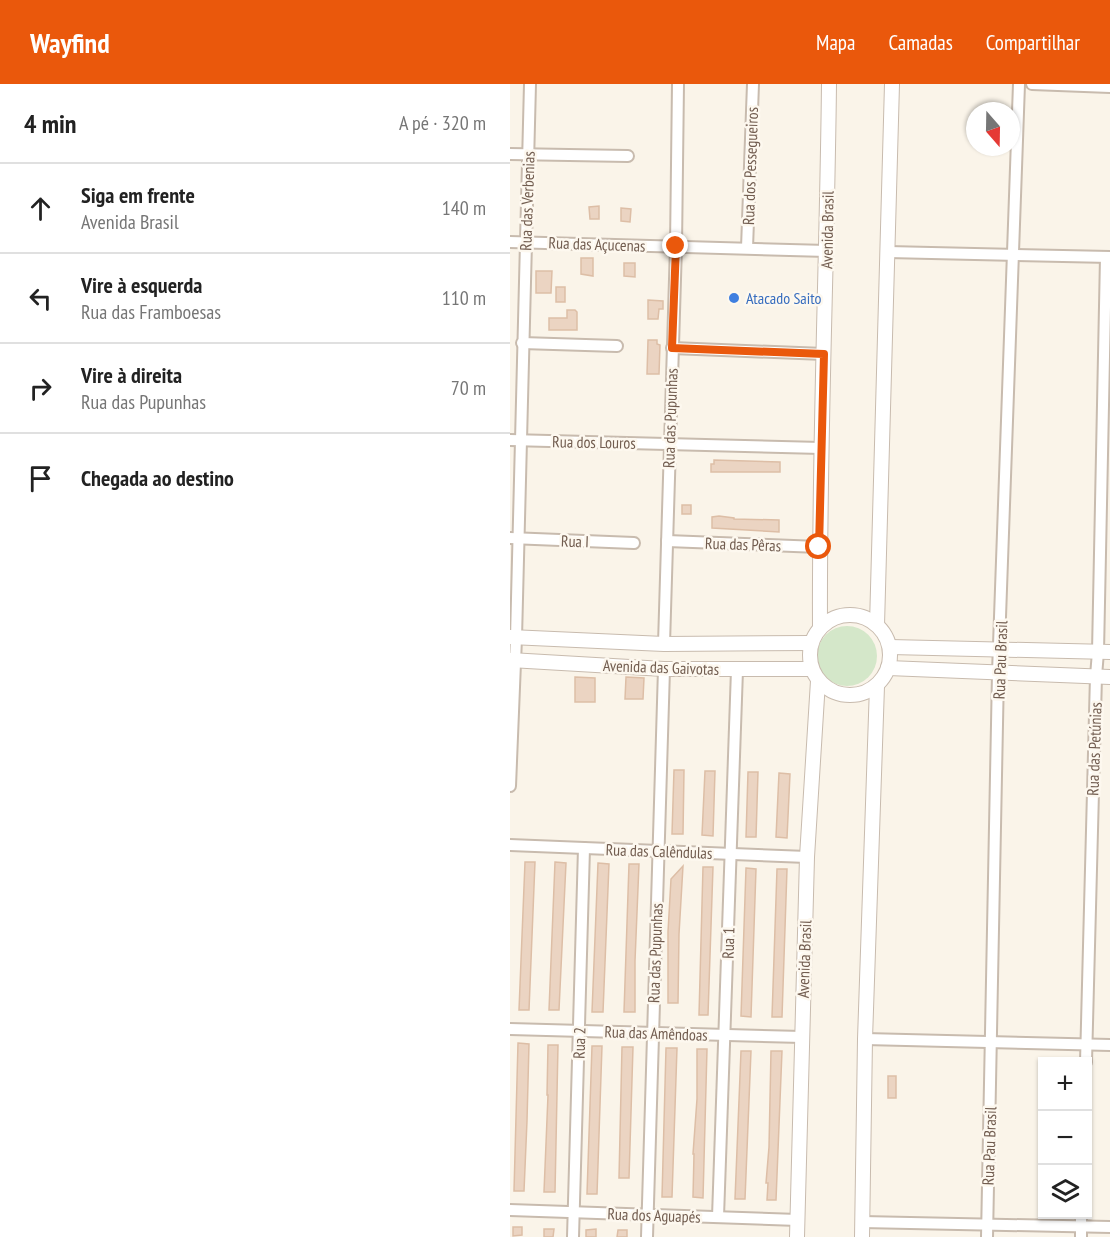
<!DOCTYPE html>
<html lang="pt">
<meta charset="utf-8">
<style>
body{margin:0;font-family:"PT Sans Narrow",sans-serif;background:#f2f2f2;color:#222}
.controls{position:absolute;right:18px;bottom:18px;display:grid;overflow:hidden;border-radius:0px;box-shadow:0 2px 4px #0004}
.controls button{width:54px;height:54px;display:grid;place-items:center;padding:0;border:0;border-bottom:2px solid #e0e0e0;background:#fff;color:#222;font:30px sans-serif}
.compass{position:absolute;left:456px;top:18px;width:54px;height:54px;border-radius:50%;background:#fff;box-shadow:0 2px 4px #0004;rotate:160deg}
.stop{position:absolute;width:18px;height:18px;margin:-14px;border:4px solid #ea580c;border-radius:50%;background:#fff}
.stop.end{background:#ea580c;border-color:#fff;box-shadow:0 2px 6px #0008}
.list{margin:0;padding:0;list-style:none}
h2{display:flex;justify-content:space-between;align-items:center;height:78px;margin:0;padding:0 24px;font-size:26px}
h2 small{font-size:20px;font-weight:400;color:#767676}
.list li{display:grid;grid-template-columns:39px 1fr auto;gap:18px;align-items:center;box-sizing:border-box;height:90px;padding:0 24px;border-top:2px solid #e0e0e0}
.list b{display:block;font-size:22px;white-space:nowrap}
.list p{margin:0;font-size:20px;white-space:nowrap;color:#767676}
.list em{font-size:20px;font-style:normal;color:#767676}
.icon{flex:none;width:33px;height:33px;fill:none;stroke:currentColor;stroke-width:2;stroke-linecap:round;stroke-linejoin:round}
.map{position:relative;flex:none;width:600px;height:1153px;overflow:hidden}
header{display:flex;align-items:center;gap:36px;box-sizing:border-box;height:84px;padding:0 30px;background:#ea580c;color:#fff}
header strong{font-size:28px}
nav{display:flex;gap:33px;margin-inline-start:auto;font-size:21px}
main{display:flex}
aside{flex:1;background:#fff}
.map>svg:first-child{display:block}
.green{fill:#d4e7c9}
.building{fill:#ebd4c2;stroke:#ddbea6;stroke-width:1.5}
.lines{fill:none;stroke-linecap:round;stroke-linejoin:round}
.minor-casing{stroke:#c8bbae;stroke-width:14}
.tertiary-casing{stroke:#c8bbae;stroke-width:16}
.minor{stroke:#fff;stroke-width:10}
.tertiary{stroke:#fff;stroke-width:14}
.route{stroke:#ea580c;stroke-width:8}
.shop-dot{fill:#3f7fe0;stroke:#fdf8ef;stroke-width:2}
.labels{text-anchor:middle;dominant-baseline:central;stroke-width:5;stroke-linejoin:round;paint-order:stroke}
.street-label{font-size:16px;fill:#725d50;stroke:#fdf8ef}
.shop-label{font-size:16px;fill:#366cbe;stroke:#fdf8ef;text-anchor:start}
</style>
<header>
<strong>Wayfind</strong>
<nav><a>Mapa</a><a>Camadas</a><a>Compartilhar</a></nav>
</header>
<main>
<aside>
<h2>4 min<small>A pé · 320 m</small></h2>
<ul class="list">
<li><svg class="icon" aria-label="ahead" viewBox="0 0 24 24"><path d="M12 20V5M6 11l6-6 6 6"/></svg><div><b>Siga em frente</b><p>Avenida Brasil</p></div><em>140 m</em></li>
<li><svg class="icon" aria-label="left" viewBox="0 0 24 24"><path d="M17 20v-9H6M10 6l-5 5 5 5"/></svg><div><b>Vire à esquerda</b><p>Rua das Framboesas</p></div><em>110 m</em></li>
<li><svg class="icon" aria-label="right" viewBox="0 0 24 24"><path d="M7 20v-9h11M14 6l5 5-5 5"/></svg><div><b>Vire à direita</b><p>Rua das Pupunhas</p></div><em>70 m</em></li>
<li><svg class="icon" aria-label="arrive" viewBox="0 0 24 24"><path d="M6 21V4h12l-3 4 3 4H6"/></svg><div><b>Chegada ao destino</b></div></li>
</ul>
</aside>
<div class="map">
<svg width="600" height="1153" viewBox="0 0 600 1153">
<rect width="100%" height="100%" fill="#faf4e9"/>
<circle class="green" cx="337" cy="572" r="30"/>
<g class="building">
<polygon points="89,122 89,135 80,135 79,123"/>
<polygon points="111,124 121,125 120,138 111,137"/>
<polygon points="71,174 83,174 83,192 71,190"/>
<polygon points="114,179 125,179 125,193 114,192"/>
<polygon points="26,187 42,187 41,209 26,209"/>
<rect x="46" y="203" width="9" height="15"/>
<polygon points="138,216 153,217 153,225 149,225 148,235 138,235"/>
<polygon points="57,226 65,226 67,228 67,246 39,246 39,234 57,234"/>
<polygon points="138,256 147,256 147,260 150,261 149,290 137,290"/>
<polygon points="204,376 270,378 270,388 201,388 201,380 204,380"/>
<rect x="172" y="421" width="9" height="9"/>
<polygon points="209,432 224,434 224,435 269,436 269,448 202,444 202,433"/>
<polygon points="65,593 85,594 85,618 65,618"/>
<polygon points="116,593 134,594 133,615 115,615"/>
<polygon points="164,686 174,686 173,750 162,750"/>
<polygon points="195,687 205,687 203,752 192,751"/>
<polygon points="238,688 248,688 246,753 236,753"/>
<polygon points="269,689 280,690 277,754 266,753"/>
<polygon points="15,778 25,778 19,926 9,926"/>
<polygon points="45,778 56,779 49,926 39,926"/>
<polygon points="88,779 99,780 93,928 82,928"/>
<polygon points="119,780 129,780 125,877 125,928 114,928"/>
<polygon points="173,782 169,850 168,919 158,919 158,848 161,795"/>
<polygon points="193,783 203,783 198,931 189,931"/>
<polygon points="236,784 246,785 241,933 231,932"/>
<polygon points="267,785 277,785 272,933 262,933"/>
<polygon points="8,959 19,960 17,1037 14,1107 4,1107"/>
<polygon points="38,961 48,961 45,1108 34,1108 38,1011 37,1011"/>
<polygon points="82,962 92,962 87,1110 77,1110"/>
<polygon points="112,963 123,963 119,1094 109,1094"/>
<polygon points="156,964 167,964 162,1113 152,1113"/>
<polygon points="187,965 197,965 193,1114 183,1113 184,1070 183,1070 187,1015"/>
<polygon points="231,967 241,967 235,1115 225,1115"/>
<polygon points="261,967 272,967 266,1116 257,1116 258,1099 256,1099 259,1063"/>
<rect x="378" y="992" width="8" height="22"/>
<polygon points="3,1143 12,1143 12,1151 3,1152"/>
<polygon points="34,1145 44,1145 43,1153 34,1153"/>
<polygon points="86,1145 86,1153 76,1153 76,1146"/>
<polygon points="108,1146 117,1146 117,1153 107,1153"/>
</g>
<g class="lines">
<g class="minor-casing">
<g id="minor">
<polyline points="522,0 600,3"/>
<polyline points="0,70 118,72"/>
<polyline points="0,158 317,167"/>
<polyline points="237,164 243,0"/>
<polyline points="378,168 600,173"/>
<polyline points="12,259 107,262"/>
<polyline points="162,264 314,270"/>
<polyline points="0,356 311,364"/>
<polyline points="0,454 124,459"/>
<polyline points="157,457 309,463"/>
<polyline points="154,560 166,162 168,0"/>
<polyline points="0,702 6,554 20,0"/>
<polyline points="0,761 297,773"/>
<polyline points="0,945 292,953"/>
<polyline points="355,955 600,961"/>
<polyline points="576,978 586,592 588,568 596,173"/>
<polyline points="0,1126 288,1136"/>
<polyline points="208,1133 227,586"/>
<polyline points="352,1138 600,1143"/>
<polyline points="63,1153 74,764"/>
<polyline points="137,1153 154,585"/>
<polyline points="477,1153 488,589 509,0"/>
<polyline points="571,1153 571,1130"/>
</g>
</g>
<g class="tertiary-casing">
<g id="tertiary">
<circle cx="340" cy="571" r="40"/>
<polyline points="367,541 382,0"/>
<path d="M310,544C309,363 317,181 319,0"/>
<polyline points="0,553 154,560 301,559"/>
<polyline points="380,563 600,568"/>
<polyline points="0,576 154,585 301,585"/>
<polyline points="378,584 600,593"/>
<polyline points="287,1153 297,773 308,597"/>
<polyline points="352,1153 355,955 367,602"/>
</g>
</g>
<use href="#minor" class="minor"/>
<use href="#tertiary" class="tertiary"/>
</g>
<g class="lines">
<polyline class="route" points="166,162 162,264 314,270 309,463"/>
</g>
<circle class="shop-dot" cx="224" cy="214" r="6"/>
<g class="labels">
<g class="street-label">
<text transform="translate(240 82) rotate(-88)">Rua dos Pessegueiros</text>
<text transform="translate(17 117) rotate(-88)">Rua das Verbenias</text>
<text transform="translate(317 146) rotate(-89)">Avenida Brasil</text>
<text transform="translate(87 160) rotate(2)">Rua das Açucenas</text>
<text transform="translate(160 334) rotate(-88)">Rua das Pupunhas</text>
<text transform="translate(84 358) rotate(1)">Rua dos Louros</text>
<text transform="translate(65 457) rotate(2)">Rua I</text>
<text transform="translate(233 460) rotate(2)">Rua das Pêras</text>
<text transform="translate(490 576) rotate(-88)">Rua Pau Brasil</text>
<text transform="translate(151 583) rotate(2)">Avenida das Gaivotas</text>
<text transform="translate(584 665) rotate(-88)">Rua das Petúnias</text>
<text transform="translate(149 767) rotate(2)">Rua das Calêndulas</text>
<text transform="translate(218 859) rotate(-88)">Rua 1</text>
<text transform="translate(145 869) rotate(-88)">Rua das Pupunhas</text>
<text transform="translate(294 875) rotate(-88)">Avenida Brasil</text>
<text transform="translate(146 949) rotate(2)">Rua das Amêndoas</text>
<text transform="translate(69 959) rotate(-88)">Rua 2</text>
<text transform="translate(479 1062) rotate(-88)">Rua Pau Brasil</text>
<text transform="translate(144 1131) rotate(2)">Rua dos Aguapés</text>
</g>
<g class="shop-label">
<text x="236" y="214">Atacado Saito</text>
</g>
</g>
</svg>
<div class="controls">
<button>+</button>
<button>−</button>
<button><svg class="icon" aria-label="layers" viewBox="0 0 24 24"><path d="M12 4l9 5-9 5-9-5zM3 14l9 5 9-5"/></svg></button>
</div>
<svg class="compass" viewBox="-18 -18 36 36"><path d="M0-13l5 13h-10z" fill="#e53935"/><path d="M0 13l5-13h-10z" fill="#767676"/></svg>
<div class="stop" style="left:309px;top:463px"></div>
<div class="stop end" style="left:166px;top:162px"></div>
</div>
</main>
